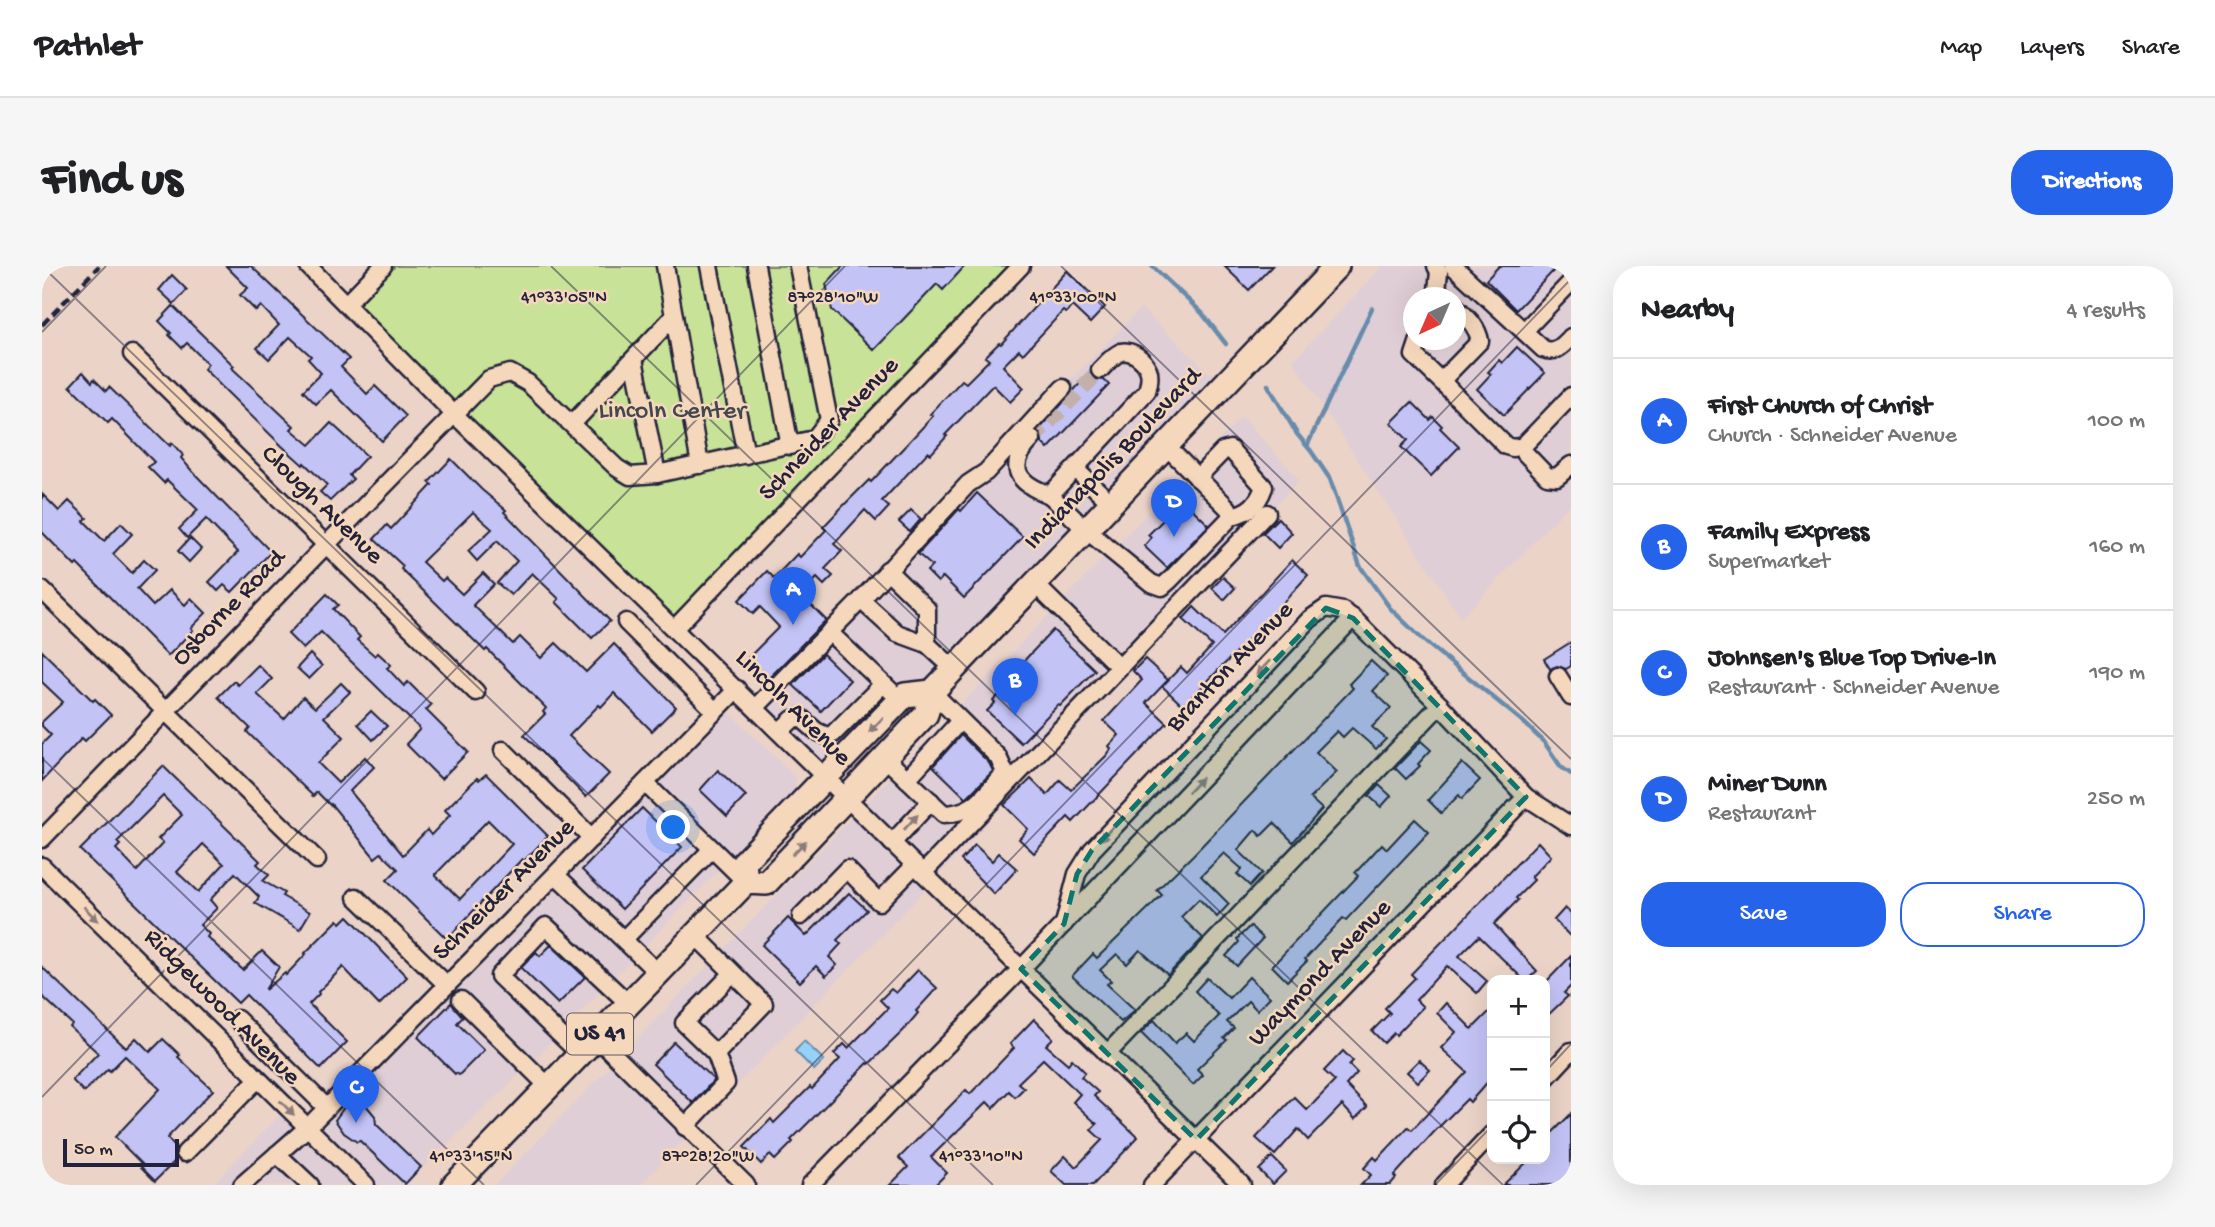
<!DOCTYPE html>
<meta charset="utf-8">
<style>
body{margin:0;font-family:"Gochi Hand",sans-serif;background:#f6f6f6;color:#202124}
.controls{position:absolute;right:21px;bottom:21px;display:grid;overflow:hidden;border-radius:14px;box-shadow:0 7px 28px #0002}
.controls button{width:63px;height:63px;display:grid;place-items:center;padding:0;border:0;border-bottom:2px solid #e0e0e0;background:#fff;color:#202124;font:35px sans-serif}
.compass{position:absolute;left:1361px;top:21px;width:63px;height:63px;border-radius:50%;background:#fff;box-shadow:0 7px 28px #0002;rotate:224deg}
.scale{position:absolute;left:21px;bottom:18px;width:116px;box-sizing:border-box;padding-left:7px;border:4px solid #22223b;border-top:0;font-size:19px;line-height:24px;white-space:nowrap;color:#22223b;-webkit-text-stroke:5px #f5d7bb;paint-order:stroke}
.you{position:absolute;left:632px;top:562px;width:24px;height:24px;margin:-18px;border:5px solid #fff;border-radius:50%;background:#1a73e8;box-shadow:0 0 0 10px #1a73e833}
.badge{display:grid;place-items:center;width:46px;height:46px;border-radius:50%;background:#2563eb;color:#fff;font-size:23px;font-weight:700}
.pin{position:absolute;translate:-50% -58px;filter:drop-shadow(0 2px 4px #0008)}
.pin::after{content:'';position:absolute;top:37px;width:24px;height:21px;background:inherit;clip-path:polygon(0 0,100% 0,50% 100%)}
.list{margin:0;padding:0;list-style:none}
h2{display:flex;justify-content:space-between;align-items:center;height:91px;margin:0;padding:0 28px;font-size:30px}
h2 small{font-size:23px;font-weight:400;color:#757577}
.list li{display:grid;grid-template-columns:46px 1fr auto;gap:21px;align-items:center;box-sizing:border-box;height:126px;padding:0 28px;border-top:2px solid #e0e0e0}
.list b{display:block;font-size:26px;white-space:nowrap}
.list p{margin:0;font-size:23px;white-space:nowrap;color:#757577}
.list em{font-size:23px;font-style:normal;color:#757577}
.actions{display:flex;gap:14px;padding:21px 28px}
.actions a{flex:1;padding:16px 0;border:2px solid #2563eb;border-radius:28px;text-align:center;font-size:24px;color:#2563eb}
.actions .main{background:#2563eb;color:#fff}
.icon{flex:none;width:38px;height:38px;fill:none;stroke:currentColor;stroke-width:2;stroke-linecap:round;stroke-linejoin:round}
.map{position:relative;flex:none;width:1529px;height:919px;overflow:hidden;border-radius:28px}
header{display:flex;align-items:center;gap:42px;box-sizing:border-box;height:98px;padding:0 35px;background:#fff;border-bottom:2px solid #e0e0e0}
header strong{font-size:33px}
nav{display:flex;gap:38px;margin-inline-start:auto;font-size:24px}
.intro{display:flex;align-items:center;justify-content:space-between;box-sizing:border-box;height:168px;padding:0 42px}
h1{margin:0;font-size:49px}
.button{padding:18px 32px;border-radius:28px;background:#2563eb;color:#fff;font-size:24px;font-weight:700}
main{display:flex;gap:42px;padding:0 42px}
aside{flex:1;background:#fff;border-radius:28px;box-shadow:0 7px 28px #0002}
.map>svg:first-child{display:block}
.built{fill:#dfced5;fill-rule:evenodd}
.green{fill:#c8e298;stroke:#75826a;stroke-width:2}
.water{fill:#96d1f7;stroke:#688bac;stroke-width:2}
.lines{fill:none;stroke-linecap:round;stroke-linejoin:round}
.stream{stroke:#688bac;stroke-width:4.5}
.building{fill:#c3c3f5;stroke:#22223b;stroke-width:2;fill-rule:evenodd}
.minor-tunnel{stroke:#c3b0ab;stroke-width:16;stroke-dasharray:16 8;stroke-linecap:butt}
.minor-casing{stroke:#22223b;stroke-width:21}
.highway-casing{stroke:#22223b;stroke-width:28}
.minor{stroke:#f5d7bb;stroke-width:16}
.highway{stroke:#f5d7bb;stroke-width:23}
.rail{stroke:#22223b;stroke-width:4.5;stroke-dasharray:10 5;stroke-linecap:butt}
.oneway{fill:#8c7c7b}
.marked{fill:#0f766e;fill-opacity:0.2;stroke:#0f766e;stroke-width:5;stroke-dasharray:14 9;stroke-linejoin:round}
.ticks{fill:none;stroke:#22223b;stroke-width:2;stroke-opacity:0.45}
.labels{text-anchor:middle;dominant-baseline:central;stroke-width:5;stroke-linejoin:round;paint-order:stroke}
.shield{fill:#f5d7bb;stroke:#615861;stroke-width:2}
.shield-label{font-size:24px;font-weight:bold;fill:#22223b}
.park-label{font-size:26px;fill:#43484e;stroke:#f5d7bb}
.street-label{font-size:26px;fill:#22223b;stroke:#f5d7bb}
.ticks-label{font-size:18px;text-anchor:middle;fill:#22223b;stroke:#f5d7bb;stroke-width:5;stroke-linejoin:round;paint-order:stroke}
</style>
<header>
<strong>Pathlet</strong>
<nav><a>Map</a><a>Layers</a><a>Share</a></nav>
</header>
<div class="intro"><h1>Find us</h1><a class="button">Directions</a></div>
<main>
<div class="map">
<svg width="1529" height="919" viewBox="0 0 1529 919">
<rect width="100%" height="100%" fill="#ebd3c7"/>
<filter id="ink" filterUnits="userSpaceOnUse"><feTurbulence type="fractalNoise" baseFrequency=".0143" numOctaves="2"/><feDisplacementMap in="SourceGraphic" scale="14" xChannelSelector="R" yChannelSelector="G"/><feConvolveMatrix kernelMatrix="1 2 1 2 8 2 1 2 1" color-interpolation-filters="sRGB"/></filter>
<g filter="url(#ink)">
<g class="built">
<path d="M1341,0H1529V237L1419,352L1251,95ZM1372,32H1414V74H1372Z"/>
<polygon points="1099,42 1179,118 889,423 783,507 713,436"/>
<polygon points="1200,150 1257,214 887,620 598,919 453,919"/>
<polygon points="684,443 754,512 752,527 478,808 363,919 170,919 243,844 265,865"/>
</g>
<polygon class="green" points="353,0 968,0 632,354 315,40"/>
<polygon class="water" points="762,775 782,794 772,804 753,785"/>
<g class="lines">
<g class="stream">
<polyline points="1110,0 1160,47 1184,78"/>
<polyline points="1226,119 1255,168 1269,185 1288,213 1318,300 1348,342 1381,374 1480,455 1502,476 1519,501 1529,508"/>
<polyline points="1265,180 1330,42"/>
</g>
</g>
<g class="building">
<polygon points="184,0 209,0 307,93 299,101 325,128 333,120 364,150 340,175 289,124 274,138 261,125 279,107 266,93 269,90 248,71 227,93 215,82 237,59 219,40 214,45 198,29 206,22"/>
<polygon points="801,0 923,0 901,24 895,18 832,84 790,44 784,18"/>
<polygon points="1182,0 1230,0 1207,24"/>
<polygon points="1457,0 1516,0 1474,44 1444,14"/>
<polygon points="1025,5 1063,41 1048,57 1030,40 1024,47 1021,45 981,88 977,84 961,100 982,122 968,136 951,119 903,169 905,170 889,188 886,186 840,235 847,241 834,255 823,244 792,278 800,285 783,303 791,310 782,319 775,312 759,329 784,354 724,415 703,395 737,361 718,341 711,348 697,334 725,305 732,312 755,288 758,291 784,264 781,261 801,240 827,214 829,216 864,179 891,150 888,148 920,114 924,117 947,94 943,91 957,77 959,78"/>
<polygon points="130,9 145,24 132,38 117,24"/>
<polygon points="131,40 192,100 190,102 252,160 249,163 268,179 289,157 325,190 307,209 311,213 288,235 278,226 285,219 262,197 261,199 240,180 180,121 162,103 166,98 145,77 140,82 127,69 129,67 117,55"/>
<polygon points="1475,81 1503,107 1462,149 1435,123 1449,108 1446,106 1457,94 1460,97"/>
<polygon points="41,106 50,116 52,113 64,125 67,121 128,180 130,177 141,189 139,192 150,205 229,286 190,326 182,319 176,325 167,316 196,286 164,253 145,272 137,263 156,244 125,214 122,217 106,201 112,196 70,153 66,157 28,120"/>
<polygon points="1048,106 1051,112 1062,114 1067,119 1006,183 1000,177 1000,170 996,165"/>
<polygon points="1370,136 1388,154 1391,151 1400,160 1398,162 1417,181 1389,210 1359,181 1366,174 1349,157"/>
<polygon points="409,193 440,224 464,244 462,246 568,355 550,372 514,336 517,333 490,307 469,329 455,317 475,295 455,275 435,295 426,285 450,263 431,246 380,296 400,315 403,312 420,328 441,307 452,318 431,339 471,378 478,371 499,392 514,377 544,406 572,378 634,441 610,465 572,427 559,441 557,439 527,470 567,508 544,531 482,469 503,448 501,446 504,442 445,383 443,385 359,303 361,300 332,273 345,259 349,263 390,219 387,216"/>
<polygon points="935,227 981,271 922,332 901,311 896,316 885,305 890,300 876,288 917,243 919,245"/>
<polygon points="0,228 17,245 27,235 45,252 42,255 62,275 79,257 90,268 71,288 90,307 102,294 113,304 95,323 111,340 128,324 143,339 149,332 164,347 149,362 151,364 126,390 35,298 33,300 0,266"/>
<polygon points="1144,237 1167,259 1125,302 1102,280 1109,272 1106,269 1124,251 1128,254"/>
<polygon points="869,244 879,253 868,266 857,256"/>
<polygon points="1236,252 1250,267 1236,282 1221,267"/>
<polygon points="148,272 159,283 147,296 136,285"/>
<polygon points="1250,294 1266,309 1223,357 1141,440 1120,420 1139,401 1145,407 1170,380 1141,353 1152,341 1181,369"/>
<polygon points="1181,311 1193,322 1182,334 1170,322"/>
<polygon points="285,328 296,339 291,343 318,371 315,374 333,390 336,387 349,399 345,402 362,420 366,416 389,439 384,444 426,486 399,513 364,478 378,463 279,366 261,383 246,368"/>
<polygon points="1011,364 1053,404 1018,440 1016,439 979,477 945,445 953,437 951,435 981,405 976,401"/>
<polygon points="1529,376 1529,400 1524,403 1515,400 1508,403 1502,393"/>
<polygon points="0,385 51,435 53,433 69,449 43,475 40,472 0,515 0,478 9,469 0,460 0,456 21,436 0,416"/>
<polygon points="268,388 280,400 267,413 255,402"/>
<polygon points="781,388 808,414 779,445 751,419"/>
<polygon points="1103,393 1126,414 1104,437 1125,457 1031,556 1026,551 992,587 977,573 986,563 962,539 989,513 1005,529 1018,514 1029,524 1065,489 1069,483 1067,480 1077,469 1062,455 1100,414 1091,405"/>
<polygon points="1329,395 1345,410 1331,425 1349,442 1330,461 1344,473 1334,483 1310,462 1301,471 1295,465 1274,486 1295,506 1268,532 1280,543 1251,576 1232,557 1219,570 1213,564 1196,584 1220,607 1208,620 1195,608 1200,603 1182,587 1159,610 1187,638 1175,651 1157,633 1139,651 1161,672 1126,709 1098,684 1085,698 1075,688 1058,704 1069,715 1065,718 1093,744 1079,756 1030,710 1051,688 1055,692 1120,629 1115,624 1151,589 1311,422 1307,418"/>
<path d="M216,399L230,413L215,428L242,453L261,431L273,442L299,417L308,426L282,451L302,471L276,497L296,517L323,491L332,501L308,525L361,589L385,564L389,569L408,549L403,544L435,512L437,514L444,508L506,570L482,595L480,593L405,673L345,614L356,603L339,587L333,592L289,538L288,539L275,526L271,530L205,466L208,462L176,431L192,415L196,419ZM446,554L470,578L418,633L393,609Z"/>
<polygon points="329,445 345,460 331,474 316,458"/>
<polygon points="919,469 947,497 951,505 924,532 891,500"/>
<polygon points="1379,475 1389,484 1376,498 1378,500 1364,513 1353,502"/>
<polygon points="1420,497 1438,514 1420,533 1417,529 1399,547 1386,534"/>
<path d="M121,500L218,595L215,598L227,609L221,615L242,627L240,630L268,646L258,663L213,637L217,631L193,607L168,634L175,642L158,659L167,668L165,671L201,704L220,685L237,701L223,724L243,707L244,709L264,688L263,687L296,654L299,657L306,650L365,711L337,739L301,701L276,726L277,728L267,738L305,776L279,803L204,729L196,737L38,584ZM121,530L140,549L116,573L121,577L95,605L74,583L78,579L75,576ZM161,578L182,598L156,626L135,606Z"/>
<polygon points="676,504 704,530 685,550 658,524"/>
<polygon points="1337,519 1349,530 1339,541 1327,530"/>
<polygon points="600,542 640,581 580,643 540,604"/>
<polygon points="1373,553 1387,566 1304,654 1301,652 1263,693 1265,695 1245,715 1230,700 1316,610 1313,607 1340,578 1345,583"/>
<polygon points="1496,576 1509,590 1489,611 1492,614 1474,632 1476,634 1452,658 1495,705 1485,714 1482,714 1437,670 1417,690 1445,715 1435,727 1405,700 1374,734 1381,741 1354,769 1352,767 1342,777 1330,765 1348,747 1343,742 1373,712 1369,708"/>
<polygon points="933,579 950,595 957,587 975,603 952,628 919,594"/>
<polygon points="807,627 825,644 795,674 799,678 787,691 795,699 784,710 774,700 758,716 720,679 746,652 764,670"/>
<polygon points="1523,642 1529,648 1529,671 1512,654"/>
<polygon points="1208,660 1221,672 1195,700 1184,690 1197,676 1195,673"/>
<polygon points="509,679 543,711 516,738 479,702 494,686 498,690"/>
<polygon points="1529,690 1529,720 1522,727 1526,730 1503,752 1503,717"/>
<polygon points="0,701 84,782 94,772 108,786 121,773 138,789 136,791 171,824 125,872 134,882 133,889 135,893 113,915 99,901 101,899 73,871 118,823 83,790 68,805 66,803 42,826 30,814 56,787 28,761 30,758 0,730"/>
<polygon points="876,704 895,722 874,745 876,747 861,765 827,798 826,797 749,874 751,876 733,894 728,889 719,898 702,881 729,853 732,857 768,821 770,823 798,793 792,788 802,778 806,782 846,742 838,734 849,723 854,727"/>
<polygon points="1207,711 1228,731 1215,744 1206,735 1185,756 1192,762 1182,772 1185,774 1155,803 1161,809 1151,819 1099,767 1112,754 1133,777 1144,767 1152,775 1177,750 1153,725 1165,712 1187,732"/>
<polygon points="409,737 421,751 415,757 442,784 417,809 414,807 413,808 376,771"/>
<polygon points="1404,737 1430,763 1450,743 1450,811 1428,836 1425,833 1393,865 1352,910 1354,912 1348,919 1319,919 1329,909 1322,902 1332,891 1335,894 1366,861 1370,864 1425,806 1399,782 1414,766 1395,747"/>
<polygon points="992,753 1011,772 1004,779 1026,798 1030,793 1043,806 1039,811 1056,826 1052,830 1096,871 1051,919 1024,919 1009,905 1023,890 1034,901 1060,874 1049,864 1055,858 1031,836 1038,828 1001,793 976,817 982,822 973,831 967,825 951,842 945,836 889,891 905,907 893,919 848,919 866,901 857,892 924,824 928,828 972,782 968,778"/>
<polygon points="632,776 672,814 651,837 611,798"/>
<polygon points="1301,785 1311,795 1307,799 1315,807 1304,819 1325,841 1313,853 1300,839 1266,874 1256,863 1233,889 1214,872 1252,831 1265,844 1293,815 1282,805"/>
<polygon points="1377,794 1388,804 1376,816 1365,806"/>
<polygon points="316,835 324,839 333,850 334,858 379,901 363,918 318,875 315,876 302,867 293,854 303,840"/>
<polygon points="1529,848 1529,919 1461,919 1488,893 1503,893 1503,874"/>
<polygon points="1230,891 1244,905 1231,918 1217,904"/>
</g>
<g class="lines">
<polyline class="minor-tunnel" points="990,173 1058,104"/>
<g class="minor-casing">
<g id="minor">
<polyline points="266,0 412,148 1200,919"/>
<polyline points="667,0 704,189"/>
<polyline points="714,0 748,180"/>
<polyline points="1394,0 1397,6 1395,24 1403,32"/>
<path d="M1411,0L1501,83C1514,88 1520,80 1529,71"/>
<polyline points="305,37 341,0"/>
<path d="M1414,41C1425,52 1435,59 1438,75L1401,113L1405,121L1464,180L1471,182L1481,180"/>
<polyline points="632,50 658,199"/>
<polyline points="1482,65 1529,16"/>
<polyline points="1377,74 1372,89 1405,121"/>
<polyline points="90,88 434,426"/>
<polyline points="592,93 615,208"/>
<path d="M1058,104C1064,98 1071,89 1079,86C1090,83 1102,94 1106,103C1109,109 1107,118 1105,125L1008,229L1043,263L1109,317L1120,321L1128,314L1190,250L1186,242L1124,180"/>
<polyline points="1529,130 1481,180 1481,185 1505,210 1515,211 1529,199"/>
<polyline points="530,158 632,50 623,0"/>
<path d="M990,173C964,200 974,217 1008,229"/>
<polyline points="1033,203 1069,237"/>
<path d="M1155,212L1181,185L1188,183L1222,221C1216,238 1207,246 1190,250"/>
<polyline points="845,304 885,343 885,378"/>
<polyline points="993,318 1077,401"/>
<polyline points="0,324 275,594"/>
<polyline points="819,334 855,367 885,378 912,403"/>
<polyline points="584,356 673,445"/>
<polyline points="633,362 979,0"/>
<polyline points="787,366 849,425"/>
<polyline points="1516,410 1529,431"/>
<polyline points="714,441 819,334 926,218 944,206 1021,122"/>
<polyline points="738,465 751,453 758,451 774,465 785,470 791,468 841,418"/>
<polyline points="461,484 550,572"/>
<path d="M843,492L902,548C933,547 941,530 961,509L962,504L956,491L890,426"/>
<polyline points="865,513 918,455"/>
<polyline points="603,517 704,616"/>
<polyline points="0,573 284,279 447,113 468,107 486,117 575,202 588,210 615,208 772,173 787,154 756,0"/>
<polyline points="850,577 889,535"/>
<polyline points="0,600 324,919"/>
<polyline points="881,607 1225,247"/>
<polyline points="514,609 616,707"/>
<polyline points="314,631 405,719"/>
<polyline points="759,650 805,603 837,636 873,599"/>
<polyline points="1022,658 1035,608 1050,584 1268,353 1284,342 1301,345 1311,352 1398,439 1484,531 1529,560"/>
<polyline points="653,669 722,738 674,788 642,757 690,708"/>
<polyline points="582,673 670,583"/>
<polyline points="419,734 507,821"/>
<polyline points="195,753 285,842"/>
<polyline points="554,771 704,919"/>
<polyline points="538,788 457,710 504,660 587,738"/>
<polyline points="1065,788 1398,439"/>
<polyline points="1503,813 1529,785"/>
<polyline points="643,861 684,817 674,788"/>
<polyline points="143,887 216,813"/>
<polyline points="235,888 268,919"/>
<polyline points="200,919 265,862 695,423"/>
<polyline points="768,919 979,703 1311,352"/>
<polyline points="1110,919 1484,531"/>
<polyline points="1402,919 1450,868"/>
</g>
</g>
<g class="highway-casing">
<g id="highway">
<polyline points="704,616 702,596 863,429 890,426"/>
<polyline points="412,919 704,616 724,617 884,448 890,426 1295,0"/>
</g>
</g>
<use href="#minor" class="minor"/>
<use href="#highway" class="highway"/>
<polyline class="rail" points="0,59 57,0"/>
</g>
<defs><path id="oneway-solid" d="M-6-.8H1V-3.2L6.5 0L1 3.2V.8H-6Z" transform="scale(1.75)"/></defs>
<g class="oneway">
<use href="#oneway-solid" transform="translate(1221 402) rotate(133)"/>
<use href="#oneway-solid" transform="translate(834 459) rotate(134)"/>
<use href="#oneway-solid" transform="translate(1153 519) rotate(-47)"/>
<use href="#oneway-solid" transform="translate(869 556) rotate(-47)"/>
<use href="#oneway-solid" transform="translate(1065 567) rotate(133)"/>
<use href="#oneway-solid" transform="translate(757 582) rotate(-46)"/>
<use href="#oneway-solid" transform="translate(49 648) rotate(45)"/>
<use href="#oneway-solid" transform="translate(245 842) rotate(45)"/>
</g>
</g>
<path class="marked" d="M1284,342L1311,352L1484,531L1154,874L979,703L1022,658L1035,608L1050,584Z"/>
<path class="ticks" d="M0,0L951,919M509,0L1461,919M1019,0L1529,493M1528,0L1529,1M0,66L64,0M0,492L442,919M1503,806L1529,778M0,831L803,0M654,919L1529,13M1393,919L1450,860"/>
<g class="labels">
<rect class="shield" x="525" y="747.5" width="66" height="41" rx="5"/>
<g class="shield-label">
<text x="558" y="768">US 41</text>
</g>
<g class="park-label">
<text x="630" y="146">Lincoln Center</text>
</g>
<g class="street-label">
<text transform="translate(788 164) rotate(-46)">Schneider Avenue</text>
<text transform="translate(1072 194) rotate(-46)">Indianapolis Boulevard</text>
<text transform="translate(279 240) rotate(44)">Clough Avenue</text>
<text transform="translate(188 343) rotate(-46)">Osborne Road</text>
<text transform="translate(1189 402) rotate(-46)">Branton Avenue</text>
<text transform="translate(750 443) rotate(45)">Lincoln Avenue</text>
<text transform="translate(463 625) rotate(-45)">Schneider Avenue</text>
<text transform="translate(1279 708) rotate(-46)">Waymond Avenue</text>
<text transform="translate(179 742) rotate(45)">Ridgewood Avenue</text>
</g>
</g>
<g class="ticks-label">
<text x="522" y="36">41°33'05"N</text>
<text x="1031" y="36">41°33'00"N</text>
<text x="791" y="36">87°28'10"W</text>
<text x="666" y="895">87°28'20"W</text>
<text x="429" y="895">41°33'15"N</text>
<text x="939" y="895">41°33'10"N</text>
</g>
</svg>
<div class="controls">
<button>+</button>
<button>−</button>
<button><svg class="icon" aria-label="locate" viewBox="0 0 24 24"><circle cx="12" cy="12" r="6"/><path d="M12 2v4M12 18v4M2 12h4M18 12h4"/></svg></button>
</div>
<svg class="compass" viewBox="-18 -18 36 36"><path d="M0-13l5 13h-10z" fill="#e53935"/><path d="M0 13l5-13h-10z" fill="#757577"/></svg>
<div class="scale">50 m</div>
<div class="you"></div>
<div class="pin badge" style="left:751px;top:359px">A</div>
<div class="pin badge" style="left:973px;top:450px">B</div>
<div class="pin badge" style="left:314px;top:857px">C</div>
<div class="pin badge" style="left:1132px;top:271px">D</div>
</div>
<aside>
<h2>Nearby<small>4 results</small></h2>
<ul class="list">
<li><span class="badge">A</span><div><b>First Church of Christ</b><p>Church · Schneider Avenue</p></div><em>100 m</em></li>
<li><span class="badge">B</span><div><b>Family Express</b><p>Supermarket</p></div><em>160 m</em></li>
<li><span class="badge">C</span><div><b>Johnsen's Blue Top Drive-In</b><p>Restaurant · Schneider Avenue</p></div><em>190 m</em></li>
<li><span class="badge">D</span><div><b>Miner Dunn</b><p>Restaurant</p></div><em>250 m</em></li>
</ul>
<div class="actions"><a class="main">Save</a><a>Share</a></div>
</aside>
</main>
